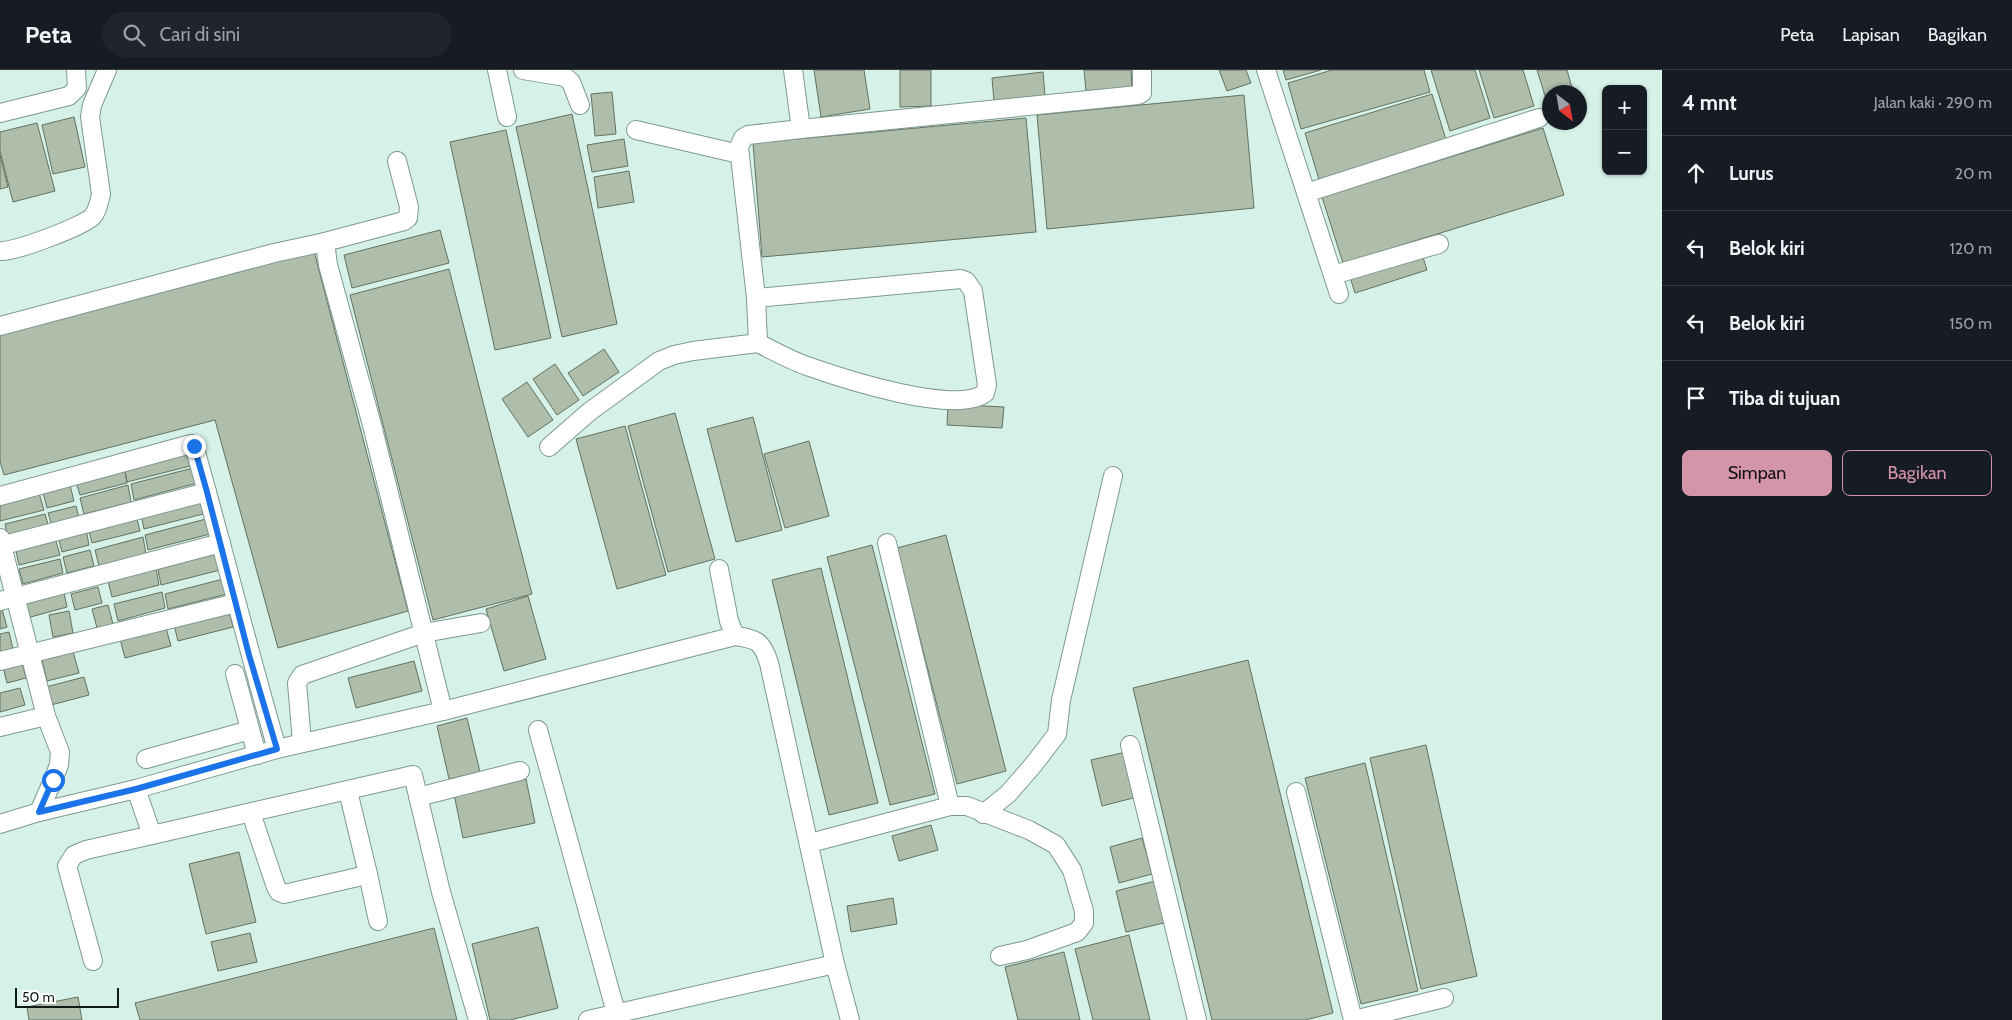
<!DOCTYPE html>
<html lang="id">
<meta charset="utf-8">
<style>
body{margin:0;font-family:Cabin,sans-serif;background:#20242c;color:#f1f3f6}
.controls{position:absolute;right:15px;top:15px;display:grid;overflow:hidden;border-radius:8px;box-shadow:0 1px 4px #0004}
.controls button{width:45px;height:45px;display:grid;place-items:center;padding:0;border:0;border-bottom:1px solid #363941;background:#171b24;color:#f1f3f6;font:25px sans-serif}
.compass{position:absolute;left:1542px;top:15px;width:45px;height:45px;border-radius:50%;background:#171b24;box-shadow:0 1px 4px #0004;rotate:149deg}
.scale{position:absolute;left:15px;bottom:12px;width:104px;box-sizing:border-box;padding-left:5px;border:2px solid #0f1a16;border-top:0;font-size:14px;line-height:18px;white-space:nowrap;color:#0f1a16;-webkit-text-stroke:4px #fff;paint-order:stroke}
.stop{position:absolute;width:15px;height:15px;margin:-11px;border:4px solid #1a73e8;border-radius:50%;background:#fff}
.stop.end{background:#1a73e8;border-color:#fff;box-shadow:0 1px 5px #0008}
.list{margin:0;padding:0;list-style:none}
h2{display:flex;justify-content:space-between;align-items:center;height:65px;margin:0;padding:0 20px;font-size:21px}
h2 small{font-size:16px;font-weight:400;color:#9ea1a6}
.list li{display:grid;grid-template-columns:32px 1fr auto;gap:15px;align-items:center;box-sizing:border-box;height:75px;padding:0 20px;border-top:1px solid #363941}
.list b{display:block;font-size:19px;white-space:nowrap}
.list em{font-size:16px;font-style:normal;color:#9ea1a6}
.actions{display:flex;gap:10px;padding:15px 20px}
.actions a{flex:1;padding:11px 0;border:1px solid #d494aa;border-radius:8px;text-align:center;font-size:18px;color:#d494aa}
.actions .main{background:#d494aa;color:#111}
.icon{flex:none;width:28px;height:28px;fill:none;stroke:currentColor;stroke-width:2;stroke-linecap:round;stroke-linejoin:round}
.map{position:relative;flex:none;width:1662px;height:950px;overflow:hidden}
header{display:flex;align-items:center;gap:30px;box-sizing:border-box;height:70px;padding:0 25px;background:#171b24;border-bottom:1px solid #363941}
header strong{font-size:24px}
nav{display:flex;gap:28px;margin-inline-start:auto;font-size:18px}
.search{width:350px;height:45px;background:#20242c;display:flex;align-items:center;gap:12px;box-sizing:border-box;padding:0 18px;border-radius:28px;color:#9ea1a6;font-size:19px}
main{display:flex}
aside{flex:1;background:#171b24}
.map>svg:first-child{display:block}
.building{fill:#aebeab;stroke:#637260}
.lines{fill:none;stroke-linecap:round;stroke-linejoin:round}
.minor-casing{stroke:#7f9990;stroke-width:20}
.minor{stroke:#fff;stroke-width:18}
.route{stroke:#1a73e8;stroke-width:6}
</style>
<header>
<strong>Peta</strong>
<div class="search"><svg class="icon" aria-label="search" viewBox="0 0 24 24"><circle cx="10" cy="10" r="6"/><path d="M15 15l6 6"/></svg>Cari di sini</div>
<nav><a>Peta</a><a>Lapisan</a><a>Bagikan</a></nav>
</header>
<main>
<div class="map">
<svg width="1662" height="950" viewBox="0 0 1662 950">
<rect width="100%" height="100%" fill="#d5f1e8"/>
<g class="building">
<polygon points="814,0 864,0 870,39 821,47"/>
<polygon points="900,0 931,0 931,36 900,37"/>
<polygon points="1084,0 1131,0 1132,18 1086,21"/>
<polygon points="1219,0 1246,0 1251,13 1227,21"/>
<polygon points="1283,0 1321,0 1286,10"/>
<polygon points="1332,0 1424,0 1430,22 1301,59 1288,13"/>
<polygon points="1431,0 1475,0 1490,48 1450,61"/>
<polygon points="1479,0 1523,0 1534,36 1494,48"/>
<polygon points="1537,0 1567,0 1573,21 1550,22 1550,28 1546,29"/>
<polygon points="1043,2 1045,26 994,31 992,8"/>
<polygon points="612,22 616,64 595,66 591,24"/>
<polygon points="1432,24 1447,73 1320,113 1305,63"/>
<polygon points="1244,25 1254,138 1047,159 1037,45"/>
<polygon points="572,44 617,254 562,267 516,57"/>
<polygon points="74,47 85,97 53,104 42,55"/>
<polygon points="1026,48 1036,162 762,187 753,73"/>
<polygon points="37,53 55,121 13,132 0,81 0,62"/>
<polygon points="1543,58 1564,125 1343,193 1322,127"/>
<polygon points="506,60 551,268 495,280 450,72"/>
<polygon points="624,69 628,96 592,102 587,75"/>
<polygon points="0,85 8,117 0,119"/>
<polygon points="629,101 634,132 598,138 594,107"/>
<polygon points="440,160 449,193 352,218 344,185"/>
<polygon points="314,181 408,541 278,578 215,350 4,405 0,392 0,263"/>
<polygon points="1421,181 1427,200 1355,223 1349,204"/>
<polygon points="449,199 532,524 433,550 350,225"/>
<polygon points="604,279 619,302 583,326 568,303"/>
<polygon points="555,294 579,330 557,345 533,309"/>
<polygon points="527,312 553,350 528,367 502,329"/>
<polygon points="948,334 1004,337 1002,358 947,355"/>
<polygon points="675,343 715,489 668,502 628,356"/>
<polygon points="753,347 782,460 736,472 707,359"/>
<polygon points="625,356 666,505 617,519 576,369"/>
<polygon points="809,371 829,446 785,458 764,384"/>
<polygon points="186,380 190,396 127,412 124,396"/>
<polygon points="124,397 127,413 80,425 75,409"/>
<polygon points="193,398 197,413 134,430 131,414"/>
<polygon points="70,415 74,431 47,438 43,422"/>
<polygon points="128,415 131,432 84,444 80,428"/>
<polygon points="39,423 44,440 0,451 0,433"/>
<polygon points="203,428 207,443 144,459 141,444"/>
<polygon points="76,436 80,452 53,459 48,443"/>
<polygon points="45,444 49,458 8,468 5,454"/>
<polygon points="136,445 140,461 92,473 88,457"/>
<polygon points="206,449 210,464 148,480 145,465"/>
<polygon points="86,459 89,475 62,482 58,466"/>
<polygon points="946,465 1006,701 957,714 897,478"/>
<polygon points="143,467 146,484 99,496 95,480"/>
<polygon points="56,471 60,485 19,495 16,481"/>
<polygon points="872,475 935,724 890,735 827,487"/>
<polygon points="90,480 94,496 67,503 63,487"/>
<polygon points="220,483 224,499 161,515 158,499"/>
<polygon points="60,489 63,503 23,514 19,499"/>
<polygon points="156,498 159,515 112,527 108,511"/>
<polygon points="821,498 878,733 829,745 772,510"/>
<polygon points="227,508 231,523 168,539 165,524"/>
<polygon points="98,517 102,533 75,540 71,524"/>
<polygon points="162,522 165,538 118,551 114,534"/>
<polygon points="64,523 67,537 27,548 23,533"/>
<polygon points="528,526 546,589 504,601 486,539"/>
<polygon points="108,535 113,554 97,558 92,539"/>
<polygon points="228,537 233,557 178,571 173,551"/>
<polygon points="2,539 7,557 0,559 0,540"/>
<polygon points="69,541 73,563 53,567 49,545"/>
<polygon points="166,558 171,576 125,588 120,569"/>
<polygon points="9,562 13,579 0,583 0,564"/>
<polygon points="72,578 79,603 47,611 41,586"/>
<polygon points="21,589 26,608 7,613 2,593"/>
<polygon points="1248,590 1333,943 1305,950 1212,950 1133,618"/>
<polygon points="414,591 422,621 356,638 348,608"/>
<polygon points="84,607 89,625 51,635 46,617"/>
<polygon points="20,618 25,635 0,642 0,623"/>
<polygon points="467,648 480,702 449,709 437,656"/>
<polygon points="1426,675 1477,906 1421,919 1370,688"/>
<polygon points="1126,682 1137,727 1102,736 1091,690"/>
<polygon points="1365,693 1418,921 1361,934 1305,708"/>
<polygon points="526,709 535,753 463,768 454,724"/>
<polygon points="931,755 938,780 899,791 892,766"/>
<polygon points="1142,768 1152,804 1119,813 1110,777"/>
<polygon points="239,782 256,852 206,864 189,794"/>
<polygon points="1163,809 1172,851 1126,862 1116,821"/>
<polygon points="893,828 897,854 851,862 847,836"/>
<polygon points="538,857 558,938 510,950 490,950 472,874"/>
<polygon points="434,858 457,950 140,950 135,933"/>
<polygon points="250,863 257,892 218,901 211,872"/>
<polygon points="1129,865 1150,950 1093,950 1075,879"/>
<polygon points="1064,882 1080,950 1018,950 1005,897"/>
<polygon points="78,927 82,950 29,950 27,937"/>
</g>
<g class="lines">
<g class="minor-casing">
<g id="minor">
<polyline points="497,0 507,47"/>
<polyline points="523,0 565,7 571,12 580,35"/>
<polyline points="1266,0 1339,224"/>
<polyline points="0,43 69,26 77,18 76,0"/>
<polyline points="801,59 1138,25 1142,23 1142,0"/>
<polyline points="636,60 739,84"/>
<polyline points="1306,123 1539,48"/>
<polyline points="325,172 404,151 408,148 409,137 397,91"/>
<path d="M0,181C12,183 85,156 93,146C98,140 99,132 101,124L90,47L92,35L107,0"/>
<polyline points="1333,205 1439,174"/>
<path d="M756,228L961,209L966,211L973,221L987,315L985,323C956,346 841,308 807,296C790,290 774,281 758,273"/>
<polyline points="0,256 274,183 325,172 328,195 372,355 443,641"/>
<polyline points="549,377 589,342 659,291 674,285 693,281 758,273 756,228 739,77 743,68 748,65 801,59 793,0"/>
<path d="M0,426L191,374L195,379C223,478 248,579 277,679"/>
<polyline points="0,468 46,646 60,682 59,695 53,710 39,742"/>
<polyline points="887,473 950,736"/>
<polyline points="0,476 207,422"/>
<polyline points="719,499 729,551 735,566"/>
<polyline points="0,531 221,473"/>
<polyline points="0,591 236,533"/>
<polyline points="235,604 257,685"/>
<polyline points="0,657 46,646"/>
<polyline points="538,660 618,950"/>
<polyline points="302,673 297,613 302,605 424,563 481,553"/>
<polyline points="1130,675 1197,950"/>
<polyline points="146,689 250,660"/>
<polyline points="136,719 152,765 413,705 441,822 478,950"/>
<polyline points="1296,722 1353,950"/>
<polyline points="418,727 520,701"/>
<polyline points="251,743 276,817 279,822 284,824 358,807 368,804 348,721"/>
<polyline points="983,744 1008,724 1034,694 1057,664 1061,630 1113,406"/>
<path d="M0,754L39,742L136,719L277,679L443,641L735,566C757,569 762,571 769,593L835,894L850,950"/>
<polyline points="810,773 950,736 967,736 1029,760 1056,775 1072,800 1084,841 1084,853 1077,862 1027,880 1000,886"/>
<polyline points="368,804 378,851"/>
<polyline points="93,891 67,796 74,785 86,780 152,765"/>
<polyline points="588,950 835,894"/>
<polyline points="1354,950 1444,928"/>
</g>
</g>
<use href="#minor" class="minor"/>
</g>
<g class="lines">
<polyline class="route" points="53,710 39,742 136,719 277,679 249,585 207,422 194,376"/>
</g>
</svg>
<div class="controls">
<button>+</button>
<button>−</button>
</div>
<svg class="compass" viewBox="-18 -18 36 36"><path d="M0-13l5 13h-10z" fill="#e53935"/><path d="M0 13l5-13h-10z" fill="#9ea1a6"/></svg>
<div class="scale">50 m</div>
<div class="stop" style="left:53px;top:710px"></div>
<div class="stop end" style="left:194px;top:376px"></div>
</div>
<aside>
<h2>4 mnt<small>Jalan kaki · 290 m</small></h2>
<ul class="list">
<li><svg class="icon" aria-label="ahead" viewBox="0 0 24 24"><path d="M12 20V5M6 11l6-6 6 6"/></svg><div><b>Lurus</b></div><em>20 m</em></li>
<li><svg class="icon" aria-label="left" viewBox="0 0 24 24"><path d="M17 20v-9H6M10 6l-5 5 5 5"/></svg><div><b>Belok kiri</b></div><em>120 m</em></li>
<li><svg class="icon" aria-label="left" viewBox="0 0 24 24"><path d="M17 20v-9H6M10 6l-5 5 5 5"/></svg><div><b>Belok kiri</b></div><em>150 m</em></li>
<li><svg class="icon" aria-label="arrive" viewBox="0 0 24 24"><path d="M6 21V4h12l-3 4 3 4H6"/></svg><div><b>Tiba di tujuan</b></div></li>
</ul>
<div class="actions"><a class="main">Simpan</a><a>Bagikan</a></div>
</aside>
</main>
